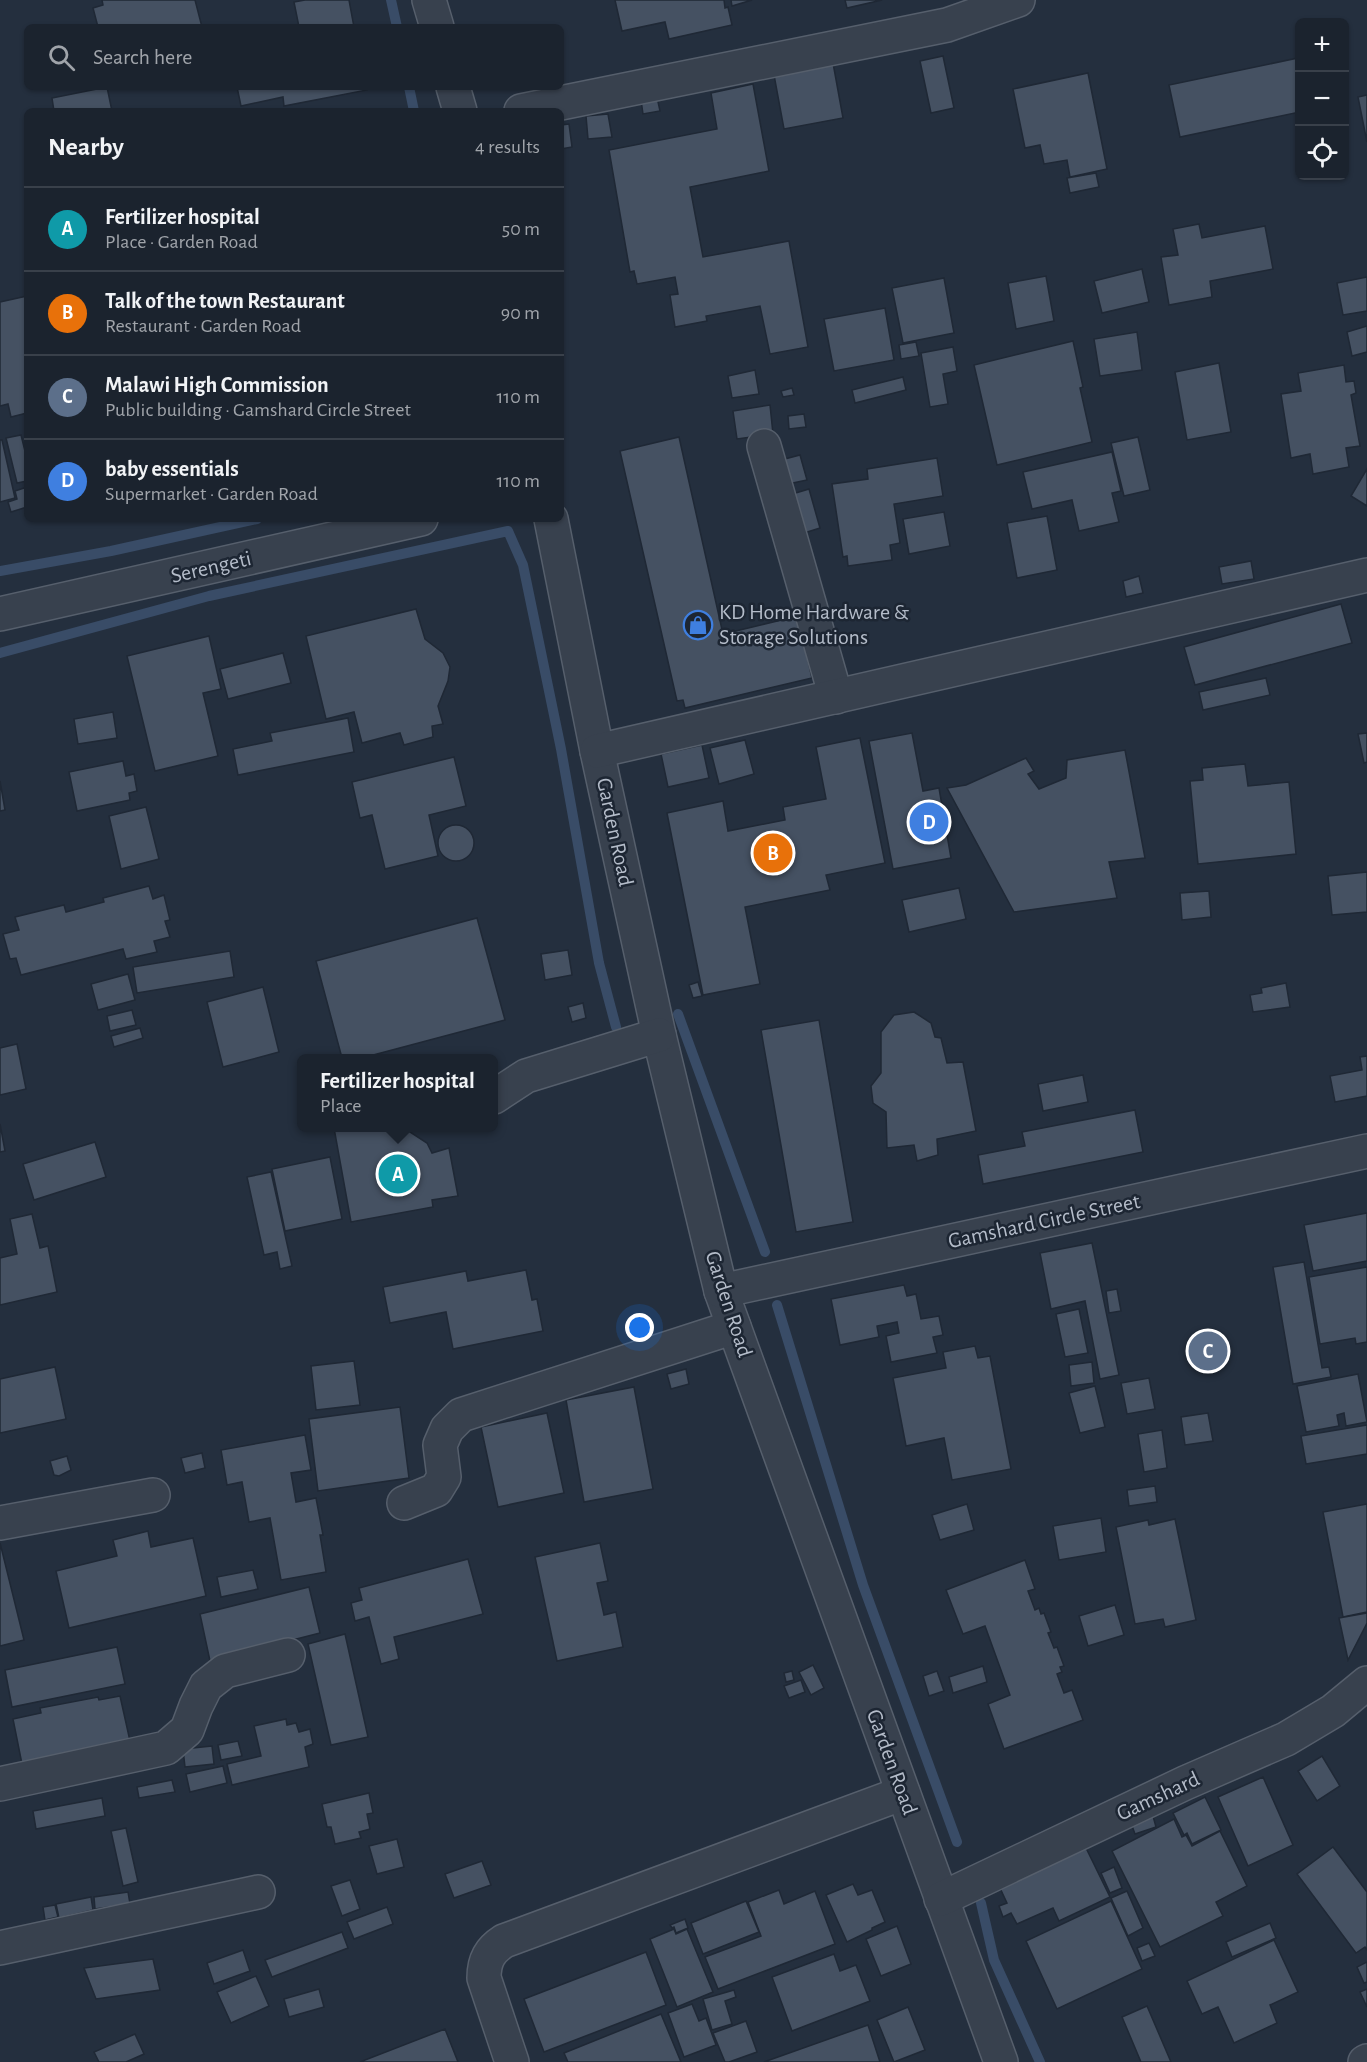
<!DOCTYPE html>
<meta charset="utf-8">
<style>
body{margin:0;font-family:"Alegreya Sans",sans-serif;background:#282f3a;color:#f1f3f6}
.controls{position:absolute;right:18px;top:18px;display:grid;overflow:hidden;border-radius:9px;box-shadow:0 2px 4px #0004}
.controls button{width:54px;height:54px;display:grid;place-items:center;padding:0;border:0;border-bottom:2px solid #39404a;background:#1b232e;color:#f1f3f6;font:30px sans-serif}
.you{position:absolute;left:640px;top:1328px;width:21px;height:21px;margin:-15px;border:4px solid #fff;border-radius:50%;background:#1a73e8;box-shadow:0 0 0 9px #1a73e833}
.badge{display:grid;place-items:center;width:39px;height:39px;border-radius:50%;background:#8ab4f8;color:#fff;font-size:20px;font-weight:700}
.pin{position:absolute;translate:-50% -50%;border:3px solid #fff;box-shadow:0 2px 6px #0006}
.popup{position:absolute;left:297px;top:1054px;width:201px;height:78px;box-sizing:border-box;display:grid;place-content:center;border-radius:9px;background:#1b232e;filter:drop-shadow(0 2px 4px #0005);font-size:20px;white-space:nowrap;color:#a0a4aa}
.popup b{font-size:22px;color:#f1f3f6}
.popup::after{content:'';position:absolute;left:50%;top:100%;margin-left:-12px;border:12px solid transparent;border-top-color:#1b232e}
.list{margin:0;padding:0;list-style:none}
h2{display:flex;justify-content:space-between;align-items:center;height:78px;margin:0;padding:0 24px;font-size:26px}
h2 small{font-size:20px;font-weight:400;color:#a0a4aa}
.list li{display:grid;grid-template-columns:39px 1fr auto;gap:18px;align-items:center;box-sizing:border-box;height:84px;padding:0 24px;border-top:2px solid #39404a}
.list b{display:block;font-size:22px;white-space:nowrap}
.list p{margin:0;font-size:20px;white-space:nowrap;color:#a0a4aa}
.list em{font-size:20px;font-style:normal;color:#a0a4aa}
.icon{flex:none;width:33px;height:33px;fill:none;stroke:currentColor;stroke-width:2;stroke-linecap:round;stroke-linejoin:round}
.map{position:relative;flex:none;width:1367px;height:2062px;overflow:hidden}
.search{position:absolute;background:#1b232e;box-shadow:0 2px 4px #0004;left:24px;top:24px;width:540px;height:66px;display:flex;align-items:center;gap:15px;box-sizing:border-box;padding:0 21px;border-radius:9px;color:#a0a4aa;font-size:22px}
.panel{position:absolute;background:#1b232e;box-shadow:0 2px 4px #0004;left:24px;top:108px;width:540px;height:414px;border-radius:9px}
.map>svg:first-child{display:block}
.lines{fill:none;stroke-linecap:round;stroke-linejoin:round}
.stream{stroke:#394c67;stroke-width:10}
.building{fill:#455162;stroke:#1f2835;stroke-width:1.5}
.minor-casing{stroke:#565f6c;stroke-width:36}
.minor{stroke:#38414e;stroke-width:33}
.labels{text-anchor:middle;dominant-baseline:central;stroke-width:5;stroke-linejoin:round;paint-order:stroke}
.street-label{font-size:22px;fill:#b4bcc9;stroke:#1d2633}
.poi-label{font-size:22px;fill:#b4bcc9;stroke:#1d2633;text-anchor:start}
</style>
<div class="map">
<svg width="1367" height="2062" viewBox="0 0 1367 2062">
<rect width="100%" height="100%" fill="#242f3e"/>
<g class="lines">
<g class="stream">
<polyline points="391,0 397,27"/>
<polyline points="409,87 414,111"/>
<polyline points="0,571 111,551 257,519"/>
<polyline points="0,653 209,596 508,531 523,565 561,749 599,963 616,1027"/>
<polyline points="678,1014 765,1252"/>
<polyline points="777,1305 863,1585 957,1842"/>
<polyline points="981,1903 994,1960 1040,2062"/>
</g>
</g>
<g class="building">
<polygon points="102,0 195,0 202,27 98,27 93,8 103,5"/>
<polygon points="305,0 349,0 354,27 299,27 294,2"/>
<polygon points="615,0 724,0 725,8 728,7 732,25 669,39 665,22 622,31"/>
<polygon points="731,0 752,0 732,6"/>
<polygon points="845,0 882,0 847,8"/>
<polygon points="943,56 954,108 931,113 920,61"/>
<polygon points="1298,58 1300,112 1180,137 1169,85"/>
<polygon points="833,63 843,118 784,129 774,75"/>
<polygon points="1088,73 1107,169 1070,177 1067,160 1044,164 1040,145 1025,148 1013,89"/>
<polygon points="753,84 769,171 690,187 703,257 789,241 808,347 770,354 760,306 706,316 707,321 675,327 670,295 678,294 675,277 637,284 634,271 630,272 609,150 717,129 711,93"/>
<polygon points="107,87 112,111 54,111 52,98"/>
<polygon points="237,87 367,87 367,90 284,106 283,97 241,106"/>
<polygon points="1367,95 1367,142 1358,97"/>
<polygon points="657,97 660,111 643,114 641,100"/>
<polygon points="608,114 612,137 588,139 586,116"/>
<polygon points="569,124 572,147 561,149 561,125"/>
<polygon points="1096,173 1099,187 1070,193 1067,178"/>
<polygon points="1199,224 1202,238 1265,226 1273,269 1210,281 1212,297 1169,305 1161,257 1178,255 1173,229"/>
<polygon points="1142,269 1149,302 1102,313 1094,281"/>
<polygon points="1046,276 1054,321 1016,329 1008,283"/>
<polygon points="1367,277 1367,311 1343,315 1337,283"/>
<polygon points="944,278 954,333 903,343 892,288"/>
<polygon points="27,296 27,413 11,417 8,404 0,406 0,302"/>
<polygon points="885,308 894,360 834,371 824,319"/>
<polygon points="1367,326 1367,352 1352,356 1347,332"/>
<polygon points="1137,332 1142,370 1100,376 1094,339"/>
<polygon points="1073,341 1083,387 1080,388 1092,442 997,465 974,365"/>
<polygon points="916,342 919,356 901,359 899,345"/>
<polygon points="953,347 957,371 943,374 948,404 930,407 921,353"/>
<polygon points="1219,363 1231,432 1187,440 1175,372"/>
<polygon points="1344,365 1346,382 1354,381 1356,393 1351,395 1360,446 1346,448 1349,467 1313,474 1310,454 1291,458 1281,394 1301,391 1298,373"/>
<polygon points="755,370 759,394 732,398 728,376"/>
<polygon points="903,377 906,390 855,403 852,390"/>
<polygon points="792,388 794,395 783,397 781,391"/>
<polygon points="770,405 773,434 737,439 733,411"/>
<polygon points="804,414 806,427 789,429 788,416"/>
<polygon points="21,435 27,459 27,481 17,483 6,438"/>
<polygon points="679,437 723,634 798,616 812,678 685,708 683,700 677,701 620,451"/>
<polygon points="1138,437 1150,490 1124,496 1111,443"/>
<polygon points="0,440 2,440 15,498 0,502"/>
<polygon points="1112,452 1121,491 1112,493 1119,522 1079,531 1072,500 1032,509 1023,472"/>
<polygon points="800,455 807,480 788,484 781,460"/>
<polygon points="937,458 943,496 894,504 900,543 890,545 892,560 848,566 847,556 843,557 832,484 868,479 867,469"/>
<polygon points="1367,469 1367,506 1351,496"/>
<polygon points="27,487 27,507 11,512 8,502 17,499 15,491"/>
<polygon points="809,489 820,528 801,534 789,495"/>
<polygon points="944,512 950,546 909,554 903,519"/>
<polygon points="1047,516 1057,570 1017,578 1007,523"/>
<polygon points="1251,561 1254,579 1222,584 1219,567"/>
<polygon points="1139,576 1143,593 1126,597 1123,581"/>
<polygon points="1341,604 1352,643 1195,685 1184,647"/>
<polygon points="416,609 425,639 443,653 450,667 448,681 438,706 443,724 432,726 433,737 404,745 400,733 362,743 354,712 326,719 306,636"/>
<polygon points="209,636 221,689 203,693 218,756 155,771 127,656"/>
<polygon points="283,653 291,683 228,699 220,669"/>
<polygon points="1266,678 1270,695 1203,710 1199,692"/>
<polygon points="113,712 117,738 78,744 74,719"/>
<polygon points="348,718 354,752 238,775 233,749 272,741 270,733"/>
<polygon points="912,733 923,791 939,788 951,858 893,869 869,741"/>
<polygon points="1367,733 1367,762 1364,763 1358,734"/>
<polygon points="860,738 885,863 826,875 830,890 745,907 760,984 703,995 667,813 723,801 728,831 785,820 783,807 826,799 816,747"/>
<polygon points="745,740 754,774 719,784 710,748"/>
<polygon points="702,745 709,778 668,787 661,754"/>
<polygon points="1125,750 1145,858 1109,862 1117,898 1014,912 947,788 966,785 1026,758 1034,771 1028,774 1039,789 1066,778 1067,760"/>
<polygon points="454,757 466,806 429,815 438,856 385,869 372,815 360,818 352,782"/>
<polygon points="123,761 126,776 134,774 137,791 129,793 130,800 77,811 69,772"/>
<polygon points="1245,764 1248,786 1289,782 1296,854 1198,864 1190,781 1203,780 1202,768"/>
<polygon points="0,781 5,810 0,811"/>
<polygon points="146,807 159,859 121,869 109,816"/>
<circle cx="456" cy="843" r="18"/>
<polygon points="1367,872 1367,912 1332,915 1328,876"/>
<polygon points="149,886 153,899 164,895 170,920 165,921 170,937 154,941 157,952 126,959 123,949 21,975 16,958 10,959 3,934 19,930 15,917 64,905 66,912 104,902 103,898"/>
<polygon points="959,888 966,919 909,932 902,900"/>
<polygon points="1209,891 1211,917 1182,920 1180,893"/>
<polygon points="477,918 505,1020 362,1058 342,1058 316,961"/>
<polygon points="568,950 572,975 545,980 541,954"/>
<polygon points="230,951 234,977 137,993 133,967"/>
<polygon points="128,974 135,1000 98,1010 91,984"/>
<polygon points="698,982 702,996 693,998 689,985"/>
<polygon points="1286,983 1290,1007 1253,1012 1250,995 1262,993 1261,988"/>
<polygon points="263,987 279,1052 223,1067 207,1002"/>
<polygon points="583,1003 586,1018 572,1022 568,1007"/>
<polygon points="132,1010 136,1025 110,1031 107,1016"/>
<polygon points="914,1012 931,1023 935,1037 941,1038 947,1063 963,1062 976,1131 937,1139 938,1155 917,1161 914,1145 887,1148 886,1112 873,1103 871,1086 881,1073 881,1032 894,1015"/>
<polygon points="819,1020 853,1222 796,1232 761,1030"/>
<polygon points="140,1028 143,1038 114,1047 111,1036"/>
<polygon points="17,1044 26,1089 0,1095 0,1048"/>
<polygon points="1367,1056 1367,1096 1335,1102 1330,1076 1362,1070 1360,1057"/>
<polygon points="1083,1075 1088,1102 1043,1111 1038,1084"/>
<polygon points="1135,1110 1143,1152 983,1184 978,1155 1025,1146 1022,1132"/>
<polygon points="0,1124 5,1151 0,1152"/>
<polygon points="334,1128 404,1128 427,1143 432,1153 449,1148 458,1196 432,1200 433,1207 351,1222"/>
<polygon points="95,1142 106,1177 34,1200 23,1164"/>
<polygon points="330,1157 342,1219 285,1231 272,1169"/>
<polygon points="271,1172 292,1266 280,1269 277,1252 264,1255 247,1177"/>
<polygon points="1367,1213 1367,1261 1313,1271 1304,1225"/>
<polygon points="32,1214 40,1248 48,1246 57,1292 0,1305 0,1258 17,1254 10,1219"/>
<polygon points="1092,1243 1119,1375 1100,1379 1085,1301 1051,1309 1040,1253"/>
<polygon points="1304,1262 1322,1368 1329,1367 1331,1377 1293,1384 1273,1267"/>
<polygon points="1367,1267 1367,1342 1356,1344 1355,1338 1320,1344 1309,1277"/>
<polygon points="526,1270 532,1300 537,1299 543,1331 453,1349 446,1312 390,1323 383,1287 466,1271 468,1281"/>
<polygon points="904,1285 907,1296 916,1294 921,1319 939,1316 943,1335 933,1337 937,1353 891,1362 886,1336 899,1333 897,1322 877,1326 879,1337 840,1345 831,1299"/>
<polygon points="1117,1289 1121,1311 1109,1313 1106,1291"/>
<polygon points="1079,1309 1088,1353 1065,1357 1056,1314"/>
<polygon points="975,1346 978,1358 990,1356 1011,1469 952,1480 944,1438 906,1446 893,1378 946,1368 943,1352"/>
<polygon points="354,1361 360,1405 316,1410 311,1366"/>
<polygon points="1092,1362 1094,1383 1071,1386 1069,1365"/>
<polygon points="55,1367 66,1419 0,1433 0,1379"/>
<polygon points="686,1369 689,1384 671,1389 667,1374"/>
<polygon points="1358,1374 1367,1422 1346,1426 1344,1413 1337,1415 1339,1426 1306,1432 1297,1386"/>
<polygon points="1149,1378 1155,1409 1127,1414 1121,1383"/>
<polygon points="1095,1386 1105,1427 1080,1433 1069,1393"/>
<polygon points="634,1387 653,1489 584,1502 566,1400"/>
<polygon points="400,1407 409,1478 318,1491 309,1419"/>
<polygon points="547,1413 564,1493 498,1507 481,1427"/>
<polygon points="1208,1413 1213,1441 1185,1445 1181,1417"/>
<polygon points="1367,1425 1367,1454 1306,1464 1301,1436"/>
<polygon points="1162,1430 1167,1468 1144,1472 1138,1434"/>
<polygon points="305,1435 311,1470 291,1473 296,1502 316,1498 323,1535 320,1535 326,1572 281,1580 270,1518 249,1522 242,1482 227,1485 221,1450"/>
<polygon points="202,1453 205,1468 185,1473 181,1458"/>
<polygon points="67,1456 71,1470 59,1476 54,1475 50,1461"/>
<polygon points="1155,1486 1157,1502 1129,1506 1127,1490"/>
<polygon points="967,1504 974,1530 940,1540 932,1515"/>
<polygon points="1367,1504 1367,1612 1343,1617 1323,1512"/>
<polygon points="1101,1518 1106,1552 1059,1560 1053,1526"/>
<polygon points="1175,1519 1196,1620 1165,1627 1163,1619 1135,1624 1116,1527 1148,1520 1149,1525"/>
<polygon points="148,1531 151,1547 193,1538 206,1596 69,1628 56,1571 117,1556 113,1540"/>
<polygon points="0,1543 24,1640 0,1646"/>
<polygon points="600,1543 608,1581 597,1583 604,1615 616,1612 623,1647 557,1661 535,1557"/>
<polygon points="468,1559 483,1614 394,1637 399,1659 381,1664 369,1617 355,1621 351,1603 362,1600 359,1588"/>
<polygon points="1025,1560 1035,1589 1028,1591 1035,1610 1039,1608 1041,1614 1044,1613 1051,1632 1048,1633 1054,1648 1057,1647 1064,1666 1060,1667 1062,1672 1057,1674 1064,1693 1072,1690 1083,1720 1004,1749 988,1704 1010,1695 985,1626 963,1634 946,1590"/>
<polygon points="253,1570 258,1589 221,1597 217,1577"/>
<polygon points="309,1587 320,1633 210,1661 200,1614"/>
<polygon points="1115,1605 1124,1635 1088,1646 1079,1616"/>
<polygon points="1367,1613 1367,1623 1348,1660 1339,1618"/>
<polygon points="345,1634 368,1737 331,1745 308,1644"/>
<polygon points="117,1647 125,1684 12,1707 5,1670"/>
<polygon points="813,1665 824,1688 811,1695 799,1672"/>
<polygon points="983,1666 987,1682 953,1693 949,1677"/>
<polygon points="792,1671 794,1680 786,1682 784,1673"/>
<polygon points="937,1671 944,1691 929,1696 923,1676"/>
<polygon points="801,1680 805,1692 789,1698 784,1686"/>
<polygon points="120,1696 130,1741 22,1764 13,1719 41,1713 40,1708 98,1697 99,1700"/>
<polygon points="286,1719 287,1725 296,1723 299,1732 310,1729 313,1744 305,1747 309,1767 232,1785 227,1764 261,1756 254,1726"/>
<polygon points="238,1741 242,1756 221,1760 218,1745"/>
<polygon points="212,1746 214,1764 185,1767 183,1749"/>
<polygon points="1322,1756 1340,1786 1317,1801 1298,1771"/>
<polygon points="223,1766 227,1783 190,1792 186,1774"/>
<polygon points="1263,1777 1293,1845 1248,1866 1218,1797"/>
<polygon points="172,1780 175,1792 139,1798 137,1787"/>
<polygon points="369,1793 373,1813 367,1814 370,1829 359,1832 361,1838 335,1844 331,1827 327,1827 322,1804"/>
<polygon points="1205,1797 1221,1830 1192,1844 1187,1833 1184,1835 1173,1813"/>
<polygon points="102,1798 105,1816 36,1829 33,1811"/>
<polygon points="1153,1816 1156,1827 1135,1834 1131,1823"/>
<polygon points="1174,1819 1182,1837 1186,1835 1192,1846 1220,1831 1247,1886 1216,1902 1223,1916 1160,1947 1112,1851"/>
<polygon points="126,1828 138,1882 123,1886 111,1831"/>
<polygon points="397,1839 404,1867 377,1874 369,1846"/>
<polygon points="1333,1847 1367,1892 1367,1950 1365,1947 1356,1953 1297,1874"/>
<polygon points="1086,1848 1110,1897 1059,1921 1053,1908 1017,1924 1011,1913 1003,1917 999,1906 1007,1903 1000,1888"/>
<polygon points="482,1861 491,1885 454,1898 445,1874"/>
<polygon points="1114,1867 1122,1888 1110,1893 1101,1873"/>
<polygon points="350,1880 360,1909 342,1916 331,1886"/>
<polygon points="853,1884 858,1895 872,1890 885,1922 872,1928 872,1930 847,1942 826,1895"/>
<polygon points="779,1890 784,1904 815,1891 835,1944 718,1989 705,1957 761,1936 748,1902"/>
<polygon points="1127,1891 1143,1928 1128,1936 1111,1898"/>
<polygon points="128,1892 130,1904 95,1909 94,1897"/>
<polygon points="91,1897 93,1910 59,1918 56,1904"/>
<polygon points="746,1901 759,1932 703,1954 691,1923"/>
<polygon points="1111,1901 1142,1969 1057,2009 1026,1941"/>
<polygon points="55,1905 58,1917 45,1920 43,1907"/>
<polygon points="387,1907 393,1924 354,1939 347,1922"/>
<polygon points="685,1919 688,1928 676,1933 674,1927 672,1928 670,1925"/>
<polygon points="1270,1923 1276,1938 1232,1957 1226,1942"/>
<polygon points="897,1926 911,1964 881,1976 866,1939"/>
<polygon points="674,1929 676,1934 687,1929 713,1992 677,2007 650,1939"/>
<polygon points="342,1932 348,1948 272,1977 265,1960"/>
<polygon points="1274,1940 1298,1992 1270,2005 1277,2023 1234,2043 1218,2007 1202,2014 1187,1981"/>
<polygon points="1149,1943 1155,1956 1142,1961 1137,1948"/>
<polygon points="243,1950 250,1971 214,1984 207,1963"/>
<polygon points="646,1952 666,2005 544,2052 524,1999"/>
<polygon points="834,1954 840,1971 856,1965 870,2001 792,2031 772,1977"/>
<polygon points="153,1959 160,1990 96,1999 84,1968"/>
<polygon points="1367,1962 1367,1982 1364,1983 1357,1967"/>
<polygon points="256,1976 269,2006 231,2023 217,1992"/>
<polygon points="319,1989 324,2007 289,2017 284,1999"/>
<polygon points="1367,1989 1367,2007 1360,1992"/>
<polygon points="734,1990 736,1997 725,2001 732,2024 712,2030 703,1999"/>
<polygon points="692,2004 699,2021 706,2018 716,2045 684,2057 668,2013"/>
<polygon points="1147,2006 1171,2062 1141,2062 1122,2017"/>
<polygon points="908,2007 925,2050 894,2062 877,2020"/>
<polygon points="661,2014 681,2062 568,2062 564,2053"/>
<polygon points="746,2021 757,2052 729,2062 725,2062 713,2033"/>
<polygon points="868,2025 880,2062 764,2062"/>
<polygon points="445,2029 458,2062 360,2062"/>
<polygon points="135,2034 144,2054 126,2062 99,2062 94,2052"/>
</g>
<g class="lines">
<g class="minor-casing">
<g id="minor">
<polyline points="429,0 437,27"/>
<polyline points="453,87 460,111"/>
<polyline points="521,111 947,25 1018,0"/>
<polyline points="764,446 836,697"/>
<polyline points="551,519 597,751 659,1035 721,1291 1001,2062"/>
<polyline points="0,614 421,519"/>
<polyline points="597,751 1367,575"/>
<polyline points="494,1097 526,1076 659,1035"/>
<polyline points="721,1291 1367,1151"/>
<polyline points="404,1503 436,1490 444,1477 440,1445 447,1429 461,1415 734,1327"/>
<polyline points="0,1523 153,1495"/>
<polyline points="0,1784 166,1748 187,1730 196,1706 206,1686 225,1671 288,1655"/>
<polyline points="941,1899 1185,1783 1286,1739 1333,1711 1367,1683"/>
<polyline points="0,1948 258,1892"/>
<path d="M512,2062L484,1978C484,1960 490,1950 504,1941L903,1793"/>
<polyline points="1365,2062 1367,2061"/>
</g>
</g>
<use href="#minor" class="minor"/>
</g>
<defs>
<g id="shop-ring" transform="scale(1.5)"><circle r="9.5" fill="#1d2633" stroke="#3f7fe0" stroke-width="1.5"/><path d="M-5-2.5h2.3a2.7 3.5 0 0 1 5.4 0H5L5.5 6h-11ZM-1.5-2.5h3a1.5 2.3 0 0 0-3 0Z" fill="#3f7fe0"/></g>
</defs>
<g fill-rule="evenodd">
<use href="#shop-ring" x="698" y="625"/>
</g>
<g class="labels">
<g class="street-label">
<text transform="translate(211 567) rotate(-13)">Serengeti</text>
<text transform="translate(615 832) rotate(78)">Garden Road</text>
<text transform="translate(1044 1221) rotate(-12)">Gamshard Circle Street</text>
<text transform="translate(729 1304) rotate(72)">Garden Road</text>
<text transform="translate(892 1762) rotate(70)">Garden Road</text>
<text transform="translate(1158 1796) rotate(-25)">Gamshard</text>
</g>
<g class="poi-label">
<text x="719" y="612">KD Home Hardware &amp;<tspan x="719" dy="25">Storage Solutions</tspan></text>
</g>
</g>
</svg>
<div class="controls">
<button>+</button>
<button>−</button>
<button><svg class="icon" aria-label="locate" viewBox="0 0 24 24"><circle cx="12" cy="12" r="6"/><path d="M12 2v4M12 18v4M2 12h4M18 12h4"/></svg></button>
</div>
<div class="you"></div>
<div class="pin badge" style="left:398px;top:1174px;background:#0f9aa8">A</div>
<div class="popup"><b>Fertilizer hospital</b>Place</div>
<div class="pin badge" style="left:773px;top:853px;background:#e8710a">B</div>
<div class="pin badge" style="left:1208px;top:1351px;background:#5c6f8a">C</div>
<div class="pin badge" style="left:929px;top:822px;background:#3f7fe0">D</div>
<div class="search"><svg class="icon" aria-label="search" viewBox="0 0 24 24"><circle cx="10" cy="10" r="6"/><path d="M15 15l6 6"/></svg>Search here</div>
<section class="panel">
<h2>Nearby<small>4 results</small></h2>
<ul class="list">
<li><span class="badge" style="background:#0f9aa8">A</span><div><b>Fertilizer hospital</b><p>Place · Garden Road</p></div><em>50 m</em></li>
<li><span class="badge" style="background:#e8710a">B</span><div><b>Talk of the town Restaurant</b><p>Restaurant · Garden Road</p></div><em>90 m</em></li>
<li><span class="badge" style="background:#5c6f8a">C</span><div><b>Malawi High Commission</b><p>Public building · Gamshard Circle Street</p></div><em>110 m</em></li>
<li><span class="badge" style="background:#3f7fe0">D</span><div><b>baby essentials</b><p>Supermarket · Garden Road</p></div><em>110 m</em></li>
</ul>
</section>
</div>
